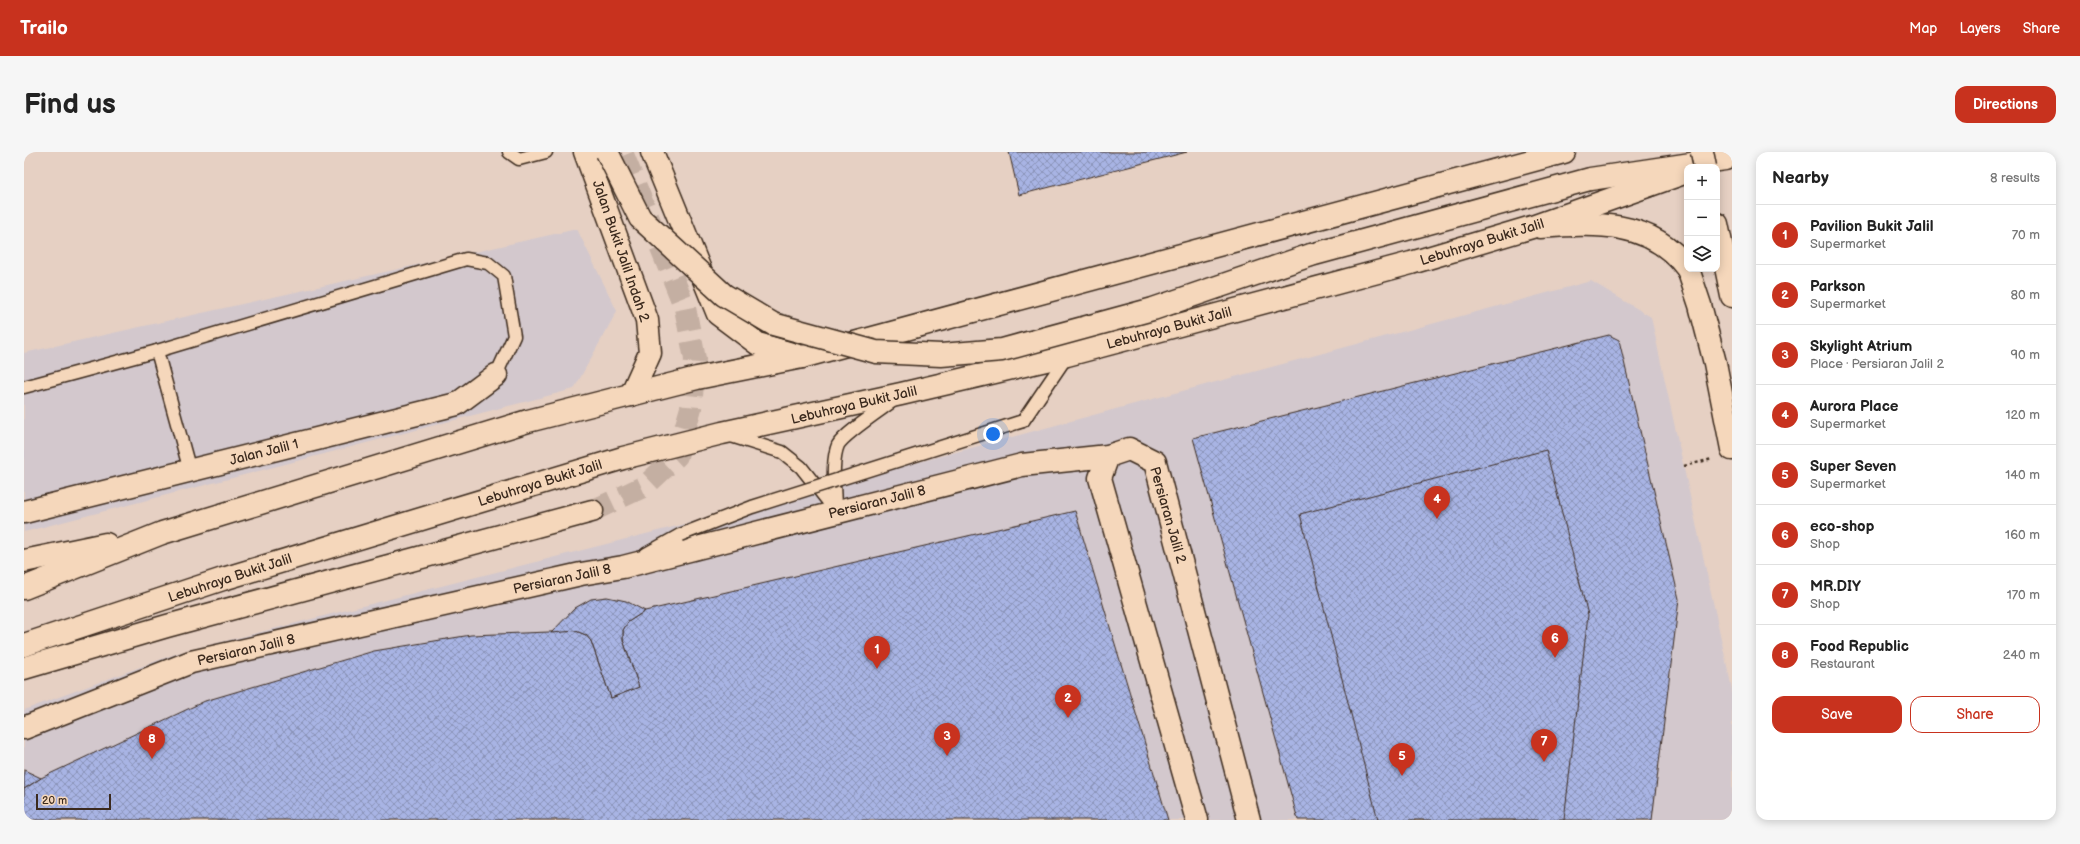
<!DOCTYPE html>
<meta charset="utf-8">
<style>
body{margin:0;font-family:"Balsamiq Sans",sans-serif;background:#f6f6f6;color:#222}
.controls{position:absolute;right:12px;top:12px;display:grid;overflow:hidden;border-radius:8px;box-shadow:0 2px 10px #0003}
.controls button{width:36px;height:36px;display:grid;place-items:center;padding:0;border:0;border-bottom:1px solid #e0e0e0;background:#fff;color:#222;font:20px sans-serif}
.scale{position:absolute;left:12px;bottom:10px;width:75px;box-sizing:border-box;padding-left:4px;border:2px solid #3b2a1e;border-top:0;font-size:11px;line-height:14px;white-space:nowrap;color:#3b2a1e;-webkit-text-stroke:3px #f5d7bb;paint-order:stroke}
.you{position:absolute;left:969px;top:282px;width:14px;height:14px;margin:-10px;border:3px solid #fff;border-radius:50%;background:#1a73e8;box-shadow:0 0 0 6px #1a73e833}
.badge{display:grid;place-items:center;width:26px;height:26px;border-radius:50%;background:#c8321e;color:#fff;font-size:13px;font-weight:700}
.pin{position:absolute;translate:-50% -33px;filter:drop-shadow(0 1px 2px #0008)}
.pin::after{content:'';position:absolute;top:21px;width:14px;height:12px;background:inherit;clip-path:polygon(0 0,100% 0,50% 100%)}
.list{margin:0;padding:0;list-style:none}
h2{display:flex;justify-content:space-between;align-items:center;height:52px;margin:0;padding:0 16px;font-size:17px}
h2 small{font-size:13px;font-weight:400;color:#767676}
.list li{display:grid;grid-template-columns:26px 1fr auto;gap:12px;align-items:center;box-sizing:border-box;height:60px;padding:0 16px;border-top:1px solid #e0e0e0}
.list b{display:block;font-size:15px;white-space:nowrap}
.list p{margin:0;font-size:13px;white-space:nowrap;color:#767676}
.list em{font-size:13px;font-style:normal;color:#767676}
.actions{display:flex;gap:8px;padding:12px 16px}
.actions a{flex:1;padding:9px 0;border:1px solid #c8321e;border-radius:12px;text-align:center;font-size:14px;color:#c8321e}
.actions .main{background:#c8321e;color:#fff}
.icon{flex:none;width:22px;height:22px;fill:none;stroke:currentColor;stroke-width:2;stroke-linecap:round;stroke-linejoin:round}
.map{position:relative;flex:none;width:1708px;height:668px;overflow:hidden;border-radius:12px}
header{display:flex;align-items:center;gap:24px;box-sizing:border-box;height:56px;padding:0 20px;background:#c8321e;color:#fff}
header strong{font-size:19px}
nav{display:flex;gap:22px;margin-inline-start:auto;font-size:14px}
.intro{display:flex;align-items:center;justify-content:space-between;box-sizing:border-box;height:96px;padding:0 24px}
h1{margin:0;font-size:28px}
.button{padding:10px 18px;border-radius:12px;background:#c8321e;color:#fff;font-size:14px;font-weight:700}
main{display:flex;gap:24px;padding:0 24px}
aside{flex:1;background:#fff;border-radius:12px;box-shadow:0 2px 10px #0003}
.map>svg:first-child{display:block}
.built{fill:#d3c8cd}
.building{fill:url(#building-cross-hatch);stroke:#3b2a1e}
.lines{fill:none;stroke-linecap:round;stroke-linejoin:round}
.trunk-tunnel{stroke:#c4afa2;stroke-width:22;stroke-dasharray:22 11;stroke-linecap:butt}
.service-casing{stroke:#3b2a1e;stroke-width:15}
.minor-casing{stroke:#3b2a1e;stroke-width:25}
.tertiary-casing{stroke:#3b2a1e;stroke-width:25}
.secondary-casing{stroke:#3b2a1e;stroke-width:25}
.trunk-casing{stroke:#3b2a1e;stroke-width:25}
.path{stroke:#3b2a1e;stroke-width:2.5;stroke-dasharray:3 3;stroke-linecap:butt}
.service{stroke:#f5d7bb;stroke-width:12}
.minor{stroke:#f5d7bb;stroke-width:22}
.tertiary{stroke:#f5d7bb;stroke-width:22}
.secondary{stroke:#f5d7bb;stroke-width:22}
.trunk{stroke:#f5d7bb;stroke-width:22}
.service-bridge-casing{stroke:#3b2a1e;stroke-width:15;stroke-linecap:butt}
.trunk-bridge-casing{stroke:#3b2a1e;stroke-width:25;stroke-linecap:butt}
.service-bridge{stroke:#f5d7bb;stroke-width:12}
.trunk-bridge{stroke:#f5d7bb;stroke-width:22}
.labels{text-anchor:middle;dominant-baseline:central;stroke-width:3;stroke-linejoin:round;paint-order:stroke}
.street-label{font-size:14px;fill:#3b2a1e;stroke:#f5d7bb}
</style>
<header>
<strong>Trailo</strong>
<nav><a>Map</a><a>Layers</a><a>Share</a></nav>
</header>
<div class="intro"><h1>Find us</h1><a class="button">Directions</a></div>
<main>
<div class="map">
<svg width="1708" height="668" viewBox="0 0 1708 668">
<defs>
<pattern id="building-cross-hatch" width="8" height="8" patternUnits="userSpaceOnUse"><rect width="8" height="8" fill="#a8b4e4"/><path d="M0 0l8 8M0 8l8-8" fill="none" stroke="#8a93b8"/></pattern>
</defs>
<rect width="100%" height="100%" fill="#e6d0c3"/>
<filter id="ink" filterUnits="userSpaceOnUse"><feTurbulence type="fractalNoise" baseFrequency=".025" numOctaves="2"/><feDisplacementMap in="SourceGraphic" scale="8" xChannelSelector="R" yChannelSelector="G"/><feConvolveMatrix kernelMatrix="1 2 1 2 8 2 1 2 1" color-interpolation-filters="sRGB"/></filter>
<g filter="url(#ink)">
<g class="built">
<polygon points="553,77 593,159 550,237 0,380 0,201"/>
<polygon points="1567,129 1627,165 1708,537 1708,668 0,668 0,558 154,501 728,355"/>
</g>
<g class="building">
<polygon points="985,0 1163,0 995,43"/>
<polygon points="1585,183 1595,188 1655,447 1628,668 1274,668 1169,286"/>
<polygon points="1522,298 1564,463 1540,668 1354,668 1276,362"/>
<polygon points="1051,359 1144,668 0,668 0,637 17,626 181,549 350,499 447,483 552,479 562,483 567,489 587,546 615,535 599,488 599,478 604,470 621,459"/>
<polygon points="583,445 602,449 621,459 604,470 599,478 599,488 615,535 587,546 567,489 562,483 552,479 527,481 551,456 567,447"/>
<polygon points="0,618 17,626 0,637"/>
</g>
<g class="lines">
<polyline class="trunk-tunnel" points="568,359 621,334 653,304 667,256 671,207 661,156 598,0"/>
<g class="service-casing">
<g id="service">
<polyline points="485,0 495,7 522,0"/>
<polyline points="133,199 166,319"/>
<polyline points="0,235 133,199 442,107 464,111 480,124 490,184 472,223"/>
<polyline points="999,269 1043,204"/>
<path d="M704,283L758,300L777,315L811,358C811,341 807,309 814,293C820,282 858,257 870,248"/>
<polyline points="622,402 656,383"/>
</g>
</g>
<g class="minor-casing">
<g id="minor">
<polyline points="1084,304 1076,326 1173,668"/>
<polyline points="0,360 433,252 472,223"/>
<polyline points="0,576 167,510 557,422 599,415 998,313 1084,304 1105,297 1131,310 1225,668"/>
</g>
</g>
<g class="tertiary-casing">
<g id="tertiary">
<polyline points="561,0 623,168 626,201 607,243"/>
<polyline points="628,0 694,162 734,192 778,205"/>
</g>
</g>
<g class="secondary-casing">
<g id="secondary">
<path d="M1516,75C1571,71 1626,67 1663,116"/>
<polyline points="1664,117 1676,153 1691,211 1708,297"/>
</g>
</g>
<g class="trunk-casing">
<g id="trunk">
<polyline points="1693,72 1708,144"/>
<polyline points="1287,103 1566,27 1701,7"/>
<polyline points="0,409 82,392"/>
<polyline points="0,436 138,381 504,269 673,226 778,205 1540,0"/>
<polyline points="0,493 199,427 599,306 698,281 877,242 1043,203 1387,111 1508,75 1663,20"/>
<polyline points="0,516 143,474 568,359"/>
</g>
</g>
<polyline class="path" points="1660,314 1688,307"/>
<use href="#service" class="service"/>
<use href="#minor" class="minor"/>
<use href="#tertiary" class="tertiary"/>
<use href="#secondary" class="secondary"/>
<use href="#trunk" class="trunk"/>
<g class="service-bridge-casing">
<polyline id="service-bridge" points="656,383 728,355 999,269"/>
</g>
<g class="trunk-bridge-casing">
<g id="trunk-bridge">
<polyline points="583,0 616,66 700,143 749,172 852,200 917,203 978,198 1129,157 1287,103"/>
<polyline points="1678,0 1681,15"/>
</g>
</g>
<use href="#service-bridge" class="service-bridge"/>
<use href="#trunk-bridge" class="trunk-bridge"/>
</g>
</g>
<g class="labels">
<g class="street-label">
<text transform="translate(1458 90) rotate(-17)">Lebuhraya Bukit Jalil</text>
<text transform="translate(597 99) rotate(71)">Jalan Bukit Jalil Indah 2</text>
<text transform="translate(1145 176) rotate(-15)">Lebuhraya Bukit Jalil</text>
<text transform="translate(830 253) rotate(-13)">Lebuhraya Bukit Jalil</text>
<text transform="translate(240 300) rotate(-14)">Jalan Jalil 1</text>
<text transform="translate(516 331) rotate(-17)">Lebuhraya Bukit Jalil</text>
<text transform="translate(853 350) rotate(-14)">Persiaran Jalil 8</text>
<text transform="translate(1144 363) rotate(74)">Persiaran Jalil 2</text>
<text transform="translate(206 426) rotate(-18)">Lebuhraya Bukit Jalil</text>
<text transform="translate(538 427) rotate(-12)">Persiaran Jalil 8</text>
<text transform="translate(222 498) rotate(-13)">Persiaran Jalil 8</text>
</g>
</g>
</svg>
<div class="controls">
<button>+</button>
<button>−</button>
<button><svg class="icon" aria-label="layers" viewBox="0 0 24 24"><path d="M12 4l9 5-9 5-9-5zM3 14l9 5 9-5"/></svg></button>
</div>
<div class="scale">20 m</div>
<div class="you"></div>
<div class="pin badge" style="left:853px;top:517px">1</div>
<div class="pin badge" style="left:1044px;top:566px">2</div>
<div class="pin badge" style="left:923px;top:604px">3</div>
<div class="pin badge" style="left:1413px;top:367px">4</div>
<div class="pin badge" style="left:1378px;top:624px">5</div>
<div class="pin badge" style="left:1531px;top:506px">6</div>
<div class="pin badge" style="left:1520px;top:610px">7</div>
<div class="pin badge" style="left:128px;top:607px">8</div>
</div>
<aside>
<h2>Nearby<small>8 results</small></h2>
<ul class="list">
<li><span class="badge">1</span><div><b>Pavilion Bukit Jalil</b><p>Supermarket</p></div><em>70 m</em></li>
<li><span class="badge">2</span><div><b>Parkson</b><p>Supermarket</p></div><em>80 m</em></li>
<li><span class="badge">3</span><div><b>Skylight Atrium</b><p>Place · Persiaran Jalil 2</p></div><em>90 m</em></li>
<li><span class="badge">4</span><div><b>Aurora Place</b><p>Supermarket</p></div><em>120 m</em></li>
<li><span class="badge">5</span><div><b>Super Seven</b><p>Supermarket</p></div><em>140 m</em></li>
<li><span class="badge">6</span><div><b>eco-shop</b><p>Shop</p></div><em>160 m</em></li>
<li><span class="badge">7</span><div><b>MR.DIY</b><p>Shop</p></div><em>170 m</em></li>
<li><span class="badge">8</span><div><b>Food Republic</b><p>Restaurant</p></div><em>240 m</em></li>
</ul>
<div class="actions"><a class="main">Save</a><a>Share</a></div>
</aside>
</main>
